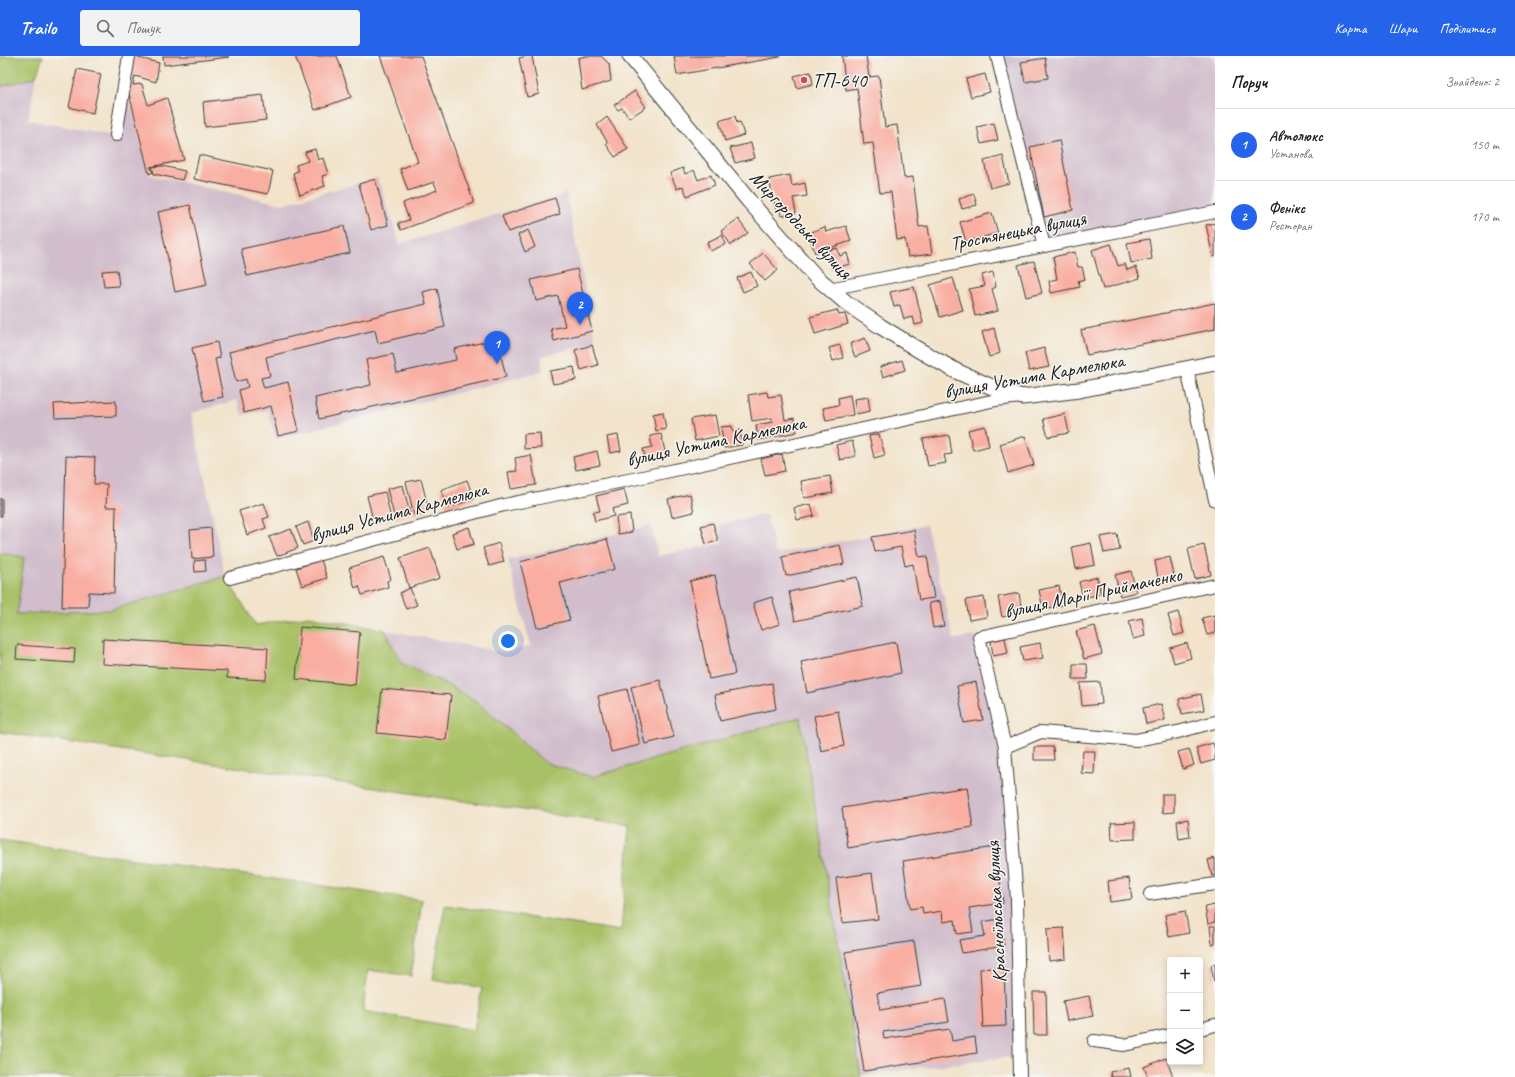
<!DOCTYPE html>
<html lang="uk">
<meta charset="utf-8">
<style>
body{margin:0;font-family:Caveat,sans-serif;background:#f2f2f2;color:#202124}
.controls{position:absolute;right:12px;bottom:12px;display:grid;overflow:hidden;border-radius:4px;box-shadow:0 2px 6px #0003}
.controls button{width:36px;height:36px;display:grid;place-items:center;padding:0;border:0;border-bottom:1px solid #e0e0e0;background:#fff;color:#202124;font:20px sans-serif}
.you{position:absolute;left:508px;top:585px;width:14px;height:14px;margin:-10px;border:3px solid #fff;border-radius:50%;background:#1a73e8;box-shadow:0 0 0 6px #1a73e833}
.badge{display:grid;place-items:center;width:26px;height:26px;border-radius:50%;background:#2563eb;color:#fff;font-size:13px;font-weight:700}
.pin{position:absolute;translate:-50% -33px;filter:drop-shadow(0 1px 2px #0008)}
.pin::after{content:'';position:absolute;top:21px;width:14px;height:12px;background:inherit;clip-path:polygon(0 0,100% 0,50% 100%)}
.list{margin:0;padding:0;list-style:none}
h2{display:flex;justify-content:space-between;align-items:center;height:52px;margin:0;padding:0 16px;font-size:17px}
h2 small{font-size:13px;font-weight:400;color:#757577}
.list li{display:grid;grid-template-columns:26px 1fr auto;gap:12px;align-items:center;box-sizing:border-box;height:72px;padding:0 16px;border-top:1px solid #e0e0e0}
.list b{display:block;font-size:15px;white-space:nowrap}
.list p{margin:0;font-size:13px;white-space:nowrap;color:#757577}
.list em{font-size:13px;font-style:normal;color:#757577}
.icon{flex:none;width:22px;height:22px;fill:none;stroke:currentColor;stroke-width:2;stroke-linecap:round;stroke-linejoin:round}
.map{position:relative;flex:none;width:1215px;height:1021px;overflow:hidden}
header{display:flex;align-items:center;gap:24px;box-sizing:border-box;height:56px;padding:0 20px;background:#2563eb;color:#fff}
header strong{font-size:19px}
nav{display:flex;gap:22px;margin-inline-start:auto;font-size:14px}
.search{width:280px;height:36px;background:#f2f2f2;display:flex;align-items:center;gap:10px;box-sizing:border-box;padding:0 14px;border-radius:4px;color:#757577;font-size:15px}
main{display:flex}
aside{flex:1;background:#fff}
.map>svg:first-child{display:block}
.industrial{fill:#d1bdcc}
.green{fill:#a9c166;stroke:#626e41}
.building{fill:#f9aea1}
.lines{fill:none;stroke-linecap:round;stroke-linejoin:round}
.minor-casing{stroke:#3c3a36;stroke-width:14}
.major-casing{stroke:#3c3a36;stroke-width:17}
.minor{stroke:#fff;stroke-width:12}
.major{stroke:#fff;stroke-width:15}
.poi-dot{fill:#d1495b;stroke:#f6f6f2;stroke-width:1.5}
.labels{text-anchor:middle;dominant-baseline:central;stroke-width:3;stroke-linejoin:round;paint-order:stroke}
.poi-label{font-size:20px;fill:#1c1c1c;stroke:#f6f6f2;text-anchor:start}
.street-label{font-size:20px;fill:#1c1c1c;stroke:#f6f6f2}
</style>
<header>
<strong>Trailo</strong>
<div class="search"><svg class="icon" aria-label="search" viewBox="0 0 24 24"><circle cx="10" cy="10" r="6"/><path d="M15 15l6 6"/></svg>Пошук</div>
<nav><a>Карта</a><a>Шари</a><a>Поділитися</a></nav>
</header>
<main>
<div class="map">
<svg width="1215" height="1021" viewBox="0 0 1215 1021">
<rect width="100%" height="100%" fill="#f6f6f2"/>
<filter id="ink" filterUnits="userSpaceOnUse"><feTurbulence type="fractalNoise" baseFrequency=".025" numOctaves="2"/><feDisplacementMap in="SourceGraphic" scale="8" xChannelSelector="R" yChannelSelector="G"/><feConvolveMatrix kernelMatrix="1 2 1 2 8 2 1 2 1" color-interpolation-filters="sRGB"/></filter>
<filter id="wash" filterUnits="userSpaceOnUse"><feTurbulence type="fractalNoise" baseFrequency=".012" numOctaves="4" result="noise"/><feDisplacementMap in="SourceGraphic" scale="16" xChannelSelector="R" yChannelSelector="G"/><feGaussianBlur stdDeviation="0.9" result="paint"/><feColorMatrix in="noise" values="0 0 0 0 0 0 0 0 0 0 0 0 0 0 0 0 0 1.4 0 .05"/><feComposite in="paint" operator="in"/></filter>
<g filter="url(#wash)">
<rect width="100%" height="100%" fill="#f2e3ca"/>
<g class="industrial">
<polygon points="998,0 1215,0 1215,155 1045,191"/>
<polygon points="36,21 28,64 112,80 127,34 149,119 282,148 377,122 400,188 566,138 596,287 541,300 543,315 276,383 268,354 242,359 237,344 191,357 225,520 110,554 17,558 24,501 0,497 0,31"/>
<polygon points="766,458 776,498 926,469 954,583 975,580 1000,693 1012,845 1016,1000 861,1019 800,662 592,721 546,707 476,645 440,625 401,607 385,574 506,597 531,590 508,504 651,469 658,500 722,487 719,469"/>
</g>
<g class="green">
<polygon points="0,0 43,0 36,21 0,31"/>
<polygon points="0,497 24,501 17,558 110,554 225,520 256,569 309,560 385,574 401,607 440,625 476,645 546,707 592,721 800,661 861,1021 0,1021 0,784 422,844 411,920 368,914 363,955 474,974 482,932 433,923 445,849 621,875 630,770 0,676"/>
</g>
<g id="blocks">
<g class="building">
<polygon points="134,0 139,0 139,2 159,7 156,26 135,20 133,29 142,28 148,49 167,42 184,104 150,111 153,116 149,118 128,33"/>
<polygon points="163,0 228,0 229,1 164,9"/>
<polygon points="295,0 337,0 351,41 315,54"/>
<polygon points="380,0 421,0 474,147 401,174 398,167 409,164 403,147 437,134 434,126 408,135 400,113 418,106"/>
<polygon points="527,0 532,0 539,38 527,41 519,2"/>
<polygon points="586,0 601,0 609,8 611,25 582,34 578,2"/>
<polygon points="674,0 780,0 780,1 677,19"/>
<polygon points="842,0 866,0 869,21 879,20 885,71 897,69 904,122 913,121 919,171 928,170 932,198 908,201 905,183 897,184 891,136 880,137 873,87 864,88 857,32 846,34"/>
<polygon points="1045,2 1048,22 1025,26 1021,6"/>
<polygon points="77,13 101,18 93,57 69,51"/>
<polygon points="811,16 813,28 797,32 794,20"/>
<polygon points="985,18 990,36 971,41 966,23"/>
<polygon points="635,35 646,51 629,62 622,52 618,54 614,49"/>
<polygon points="263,39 266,64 205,71 203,46"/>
<polygon points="735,60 737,67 740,66 744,79 725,85 719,65"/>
<polygon points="607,61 628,93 615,101 606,88 608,87 597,69"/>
<polygon points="994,67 998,84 981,88 977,71"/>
<polygon points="1059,84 1073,154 1044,161 1030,91"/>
<polygon points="751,87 755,102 735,107 730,92"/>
<polygon points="315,93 318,104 323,102 328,118 322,120 325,130 300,139 293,117 298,115 296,109 308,105 305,96"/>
<polygon points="199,99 273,115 268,138 194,123"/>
<polygon points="1003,100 1009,127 990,132 984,105"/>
<polygon points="162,110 185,115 182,124 154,118 152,111"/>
<polygon points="683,112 685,118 694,114 698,124 711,119 715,129 687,140 683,130 677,133 670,117"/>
<polygon points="790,119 792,130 805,127 807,140 793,142 796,157 781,160 780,153 776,154 769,123"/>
<polygon points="375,123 388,169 371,174 359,128"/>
<polygon points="974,138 977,149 962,153 959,143"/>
<polygon points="555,142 560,158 508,176 502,160"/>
<polygon points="190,149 207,229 175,236 158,156"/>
<polygon points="992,157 998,177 966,186 960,166"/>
<polygon points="738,163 748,177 731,189 721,175"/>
<polygon points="1215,167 1215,201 1213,201 1206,169"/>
<polygon points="344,170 350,197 247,220 241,193"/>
<polygon points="846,170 851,185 815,197 808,177 825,171 826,176"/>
<polygon points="528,174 535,191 525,196 518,179"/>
<polygon points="722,179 726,188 710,195 707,186"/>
<polygon points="1149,183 1152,203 1131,207 1127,187"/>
<polygon points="1111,188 1118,210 1125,208 1127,214 1136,211 1140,222 1103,233 1092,194"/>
<polygon points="837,192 840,200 847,197 850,208 832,213 827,195"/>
<polygon points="1075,196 1078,211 1082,211 1085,223 1078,225 1080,231 1051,237 1049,225 1057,223 1053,201"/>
<polygon points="763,197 778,214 765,225 750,208"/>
<polygon points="1034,205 1042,237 1026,241 1018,209"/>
<polygon points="577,213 592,275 554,285 551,273 565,270 558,240 536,245 531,224"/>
<polygon points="117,214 119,230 104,231 102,215"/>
<polygon points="751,216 757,230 743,236 737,222"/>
<polygon points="993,216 996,231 992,233 998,255 975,260 969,233 985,230 982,219"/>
<polygon points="953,222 963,254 940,261 930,229"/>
<polygon points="914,231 923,267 915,269 913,261 904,263 900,249 894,251 890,236"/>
<polygon points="437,232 445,271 378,287 375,274 266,301 270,320 261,322 264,332 288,326 299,375 278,380 271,350 244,357 239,334 248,331 246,323 236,326 229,296 426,248 423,236"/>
<polygon points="1215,247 1215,273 1087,299 1081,274"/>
<polygon points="837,254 839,259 845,258 848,268 815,278 810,261"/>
<polygon points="994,272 1000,297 989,301 982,276"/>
<polygon points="865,282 870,295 855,301 850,288"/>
<polygon points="497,283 506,321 319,363 315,342 371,329 366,304 393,298 397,317 456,304 454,293"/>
<polygon points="217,286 220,302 215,303 223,341 204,345 192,292"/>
<polygon points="592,289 598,309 581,314 575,294"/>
<polygon points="840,289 843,302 833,305 829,292"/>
<polygon points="1044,292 1049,311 1029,315 1025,297"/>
<polygon points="902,304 905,314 883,321 880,311"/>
<polygon points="574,311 576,324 553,328 550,315"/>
<polygon points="767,336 768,341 781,339 785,364 794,362 797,376 758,384 756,369 773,366 772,362 752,365 748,339"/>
<polygon points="850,339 853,359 826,364 823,352 839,349 838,342"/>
<polygon points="868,341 870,355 856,358 854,343"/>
<polygon points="116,345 116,360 55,362 54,348"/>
<polygon points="663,356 666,373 656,375 653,358"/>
<polygon points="1065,358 1069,377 1048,381 1043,363"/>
<polygon points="715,359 719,380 695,385 691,363"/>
<polygon points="732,370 733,376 740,374 742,389 724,392 721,371"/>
<polygon points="985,370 989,390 973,394 968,374"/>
<polygon points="540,377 541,392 524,393 524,378"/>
<polygon points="661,378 666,400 646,404 643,393 652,391 650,380"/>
<polygon points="879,378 885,399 874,402 869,380"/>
<polygon points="618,379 621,395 610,397 607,381"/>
<polygon points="949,379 952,398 944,399 946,407 928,410 923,383"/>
<polygon points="1025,380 1034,409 1008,417 1000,388"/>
<polygon points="852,385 856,400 840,404 836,389"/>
<polygon points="597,395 600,409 576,414 573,401"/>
<polygon points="782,398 785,415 765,419 761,403"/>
<polygon points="531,399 536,429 511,433 508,416 517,415 515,402"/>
<polygon points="66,400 95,401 94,428 107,428 106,451 116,451 114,537 89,536 88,551 62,551"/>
<polygon points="830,420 833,437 804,442 801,425"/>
<polygon points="421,423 429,455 414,459 406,426"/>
<polygon points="467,424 474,443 447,452 441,434"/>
<polygon points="403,429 410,458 395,463 387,433"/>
<polygon points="624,433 628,449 612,453 614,460 595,465 593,456 600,455 596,440"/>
<polygon points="385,436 391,463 374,468 367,440"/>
<polygon points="690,438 694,456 672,461 668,443"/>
<rect x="0" y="443" width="2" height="17"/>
<polygon points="264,447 269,461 263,463 266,472 247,479 239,455"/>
<polygon points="811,448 814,460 797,464 794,452"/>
<polygon points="630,459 632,476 618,478 616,461"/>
<polygon points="308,466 314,485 303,489 296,471"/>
<polygon points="713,467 718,485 706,488 701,470"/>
<polygon points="469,471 474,488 457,493 452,477"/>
<polygon points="211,472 213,501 192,503 190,474"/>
<polygon points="291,473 298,492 277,500 269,481"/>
<polygon points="914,474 919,501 927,500 934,542 919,544 913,508 905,510 901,491 875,496 872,481"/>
<polygon points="1117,478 1120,494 1104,497 1100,481"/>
<polygon points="607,483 615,513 560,527 570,564 537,572 520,506"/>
<polygon points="499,487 504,506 489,510 483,492"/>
<polygon points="1091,487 1095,509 1076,513 1072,491"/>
<polygon points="840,489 844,508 786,520 782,501"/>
<polygon points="1204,489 1211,519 1195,523 1188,493"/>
<polygon points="430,492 440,522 409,532 400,502"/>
<polygon points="384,501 391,523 387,525 388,531 362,539 359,530 355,532 349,512"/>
<polygon points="1170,501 1175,524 1159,528 1155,505"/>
<polygon points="205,504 206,515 195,516 194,505"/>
<polygon points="321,504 327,522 302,530 296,512"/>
<polygon points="1131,515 1136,536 1120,540 1115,519"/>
<polygon points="715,519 735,618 709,623 690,525"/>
<polygon points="857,521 863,550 795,565 789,536"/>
<polygon points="1097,521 1101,538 1083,542 1079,526"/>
<polygon points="1059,530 1063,549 1043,553 1039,534"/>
<polygon points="410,532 417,549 406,553 400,537"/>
<polygon points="1019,537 1022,557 1002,561 998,541"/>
<polygon points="772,541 780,568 761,574 753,547"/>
<polygon points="984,541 987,561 969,564 966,544"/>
<polygon points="940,545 944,570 933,572 929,547"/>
<polygon points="1178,556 1184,577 1174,580 1168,559"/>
<polygon points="1215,559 1215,577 1207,579 1202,562"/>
<polygon points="1142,562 1145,580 1133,583 1129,565"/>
<polygon points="1095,570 1102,598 1084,603 1076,575"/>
<polygon points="300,571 360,576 355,629 296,623"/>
<polygon points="1005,582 1008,597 993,600 991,585"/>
<polygon points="103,583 268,592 266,624 227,622 227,615 102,608"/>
<polygon points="896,586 901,617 807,637 801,606"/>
<polygon points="1040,587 1043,602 1023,605 1020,591"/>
<polygon points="1187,587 1191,602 1174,607 1170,592"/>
<polygon points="17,589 75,593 74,607 16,603"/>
<polygon points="1073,608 1087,608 1088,623 1073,623"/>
<polygon points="660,624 674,681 645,688 631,631"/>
<polygon points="976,626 983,664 964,667 957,630"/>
<polygon points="1100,626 1102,648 1082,650 1080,627"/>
<polygon points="772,627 776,653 720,665 715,639"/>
<polygon points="382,633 451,639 446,684 377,677"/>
<polygon points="627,633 640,689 611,696 598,640"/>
<polygon points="1201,638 1204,654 1182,658 1179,643"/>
<polygon points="1161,648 1165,664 1146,668 1143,652"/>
<polygon points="838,655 844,690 821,695 814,660"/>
<polygon points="1213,687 1215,694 1215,704 1201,708 1196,692"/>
<polygon points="1034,691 1053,691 1054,704 1034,704"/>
<polygon points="1189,693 1194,709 1183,713 1178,696"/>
<polygon points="1083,695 1095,695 1094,718 1081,717"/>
<polygon points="967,731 973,771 848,792 842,752"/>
<polygon points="1162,738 1174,738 1174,756 1162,757"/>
<polygon points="1188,763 1190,781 1179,783 1177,765"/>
<polygon points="1135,766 1135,783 1112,784 1111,767"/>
<polygon points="995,791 1003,847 969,852 973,876 957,878 955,864 943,866 942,855 923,858 922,851 910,853 903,805"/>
<polygon points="1215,802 1215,819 1212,820 1208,804"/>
<polygon points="872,817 878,863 842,867 836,822"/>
<polygon points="1129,822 1132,843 1110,846 1108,825"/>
<polygon points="1215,849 1215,866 1208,868 1205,851"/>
<polygon points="1185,855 1189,877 1169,881 1165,859"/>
<polygon points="999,863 1004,890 962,897 959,884 985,880 982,866"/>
<polygon points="1210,870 1215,870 1215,888 1212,889"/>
<polygon points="1064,872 1066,903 1049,905 1047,873"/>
<polygon points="914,885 921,930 877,937 880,954 945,943 949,966 883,976 884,983 950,973 952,985 975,981 977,997 864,1015 845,896"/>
<polygon points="1215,908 1215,926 1214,926 1211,909"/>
<polygon points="1004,911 1006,970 983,971 980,913"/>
<polygon points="1033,936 1046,936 1047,979 1034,979"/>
<polygon points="1089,940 1093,960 1067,965 1063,945"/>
<polygon points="1166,1002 1173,1021 1148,1021 1144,1011"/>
<polygon points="1129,1012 1131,1021 1111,1021 1110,1016"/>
</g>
</g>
</g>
<g filter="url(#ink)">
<use href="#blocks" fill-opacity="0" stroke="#3c3a36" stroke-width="1"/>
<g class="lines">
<g class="minor-casing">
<g id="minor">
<polyline points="997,0 1044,190"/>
<polyline points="116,79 129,0"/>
<polyline points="829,233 1215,156"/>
<polyline points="1187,313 1215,444"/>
<polyline points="230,522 504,449 638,422 996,344 1020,341"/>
<polyline points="1005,691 1041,676 1136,684 1178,676 1215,666"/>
<polyline points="1150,838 1215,828"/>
<polyline points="1200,973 1215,969"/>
<polyline points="1094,985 1124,989 1170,979"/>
<polyline points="1020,1021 1017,843 1005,691 979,581 1215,529"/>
</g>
</g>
<g class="major-casing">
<polyline id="major" points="630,0 749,145 815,220 849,249 880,270 917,293 956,315 992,331 1022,341 1079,334 1215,307"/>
</g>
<use href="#minor" class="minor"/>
<use href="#major" class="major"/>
</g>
</g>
<circle class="poi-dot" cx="804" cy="24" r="4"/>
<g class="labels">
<g class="poi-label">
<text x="812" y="24">ТП-640</text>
</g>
<g class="street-label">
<text transform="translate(801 169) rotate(47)">Миргородська вулиця</text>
<text transform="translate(1018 175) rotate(-11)">Тростянецька вулиця</text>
<text transform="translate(1034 320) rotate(-10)">вулиця Устима Кармелюка</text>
<text transform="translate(716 385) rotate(-12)">вулиця Устима Кармелюка</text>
<text transform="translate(399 456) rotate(-15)">вулиця Устима Кармелюка</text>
<text transform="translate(1093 537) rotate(-12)">вулиця Марії Приймаченко</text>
<text transform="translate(996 856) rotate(-93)">Красноїльська вулиця</text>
</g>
</g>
</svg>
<div class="controls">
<button>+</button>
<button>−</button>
<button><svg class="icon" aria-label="layers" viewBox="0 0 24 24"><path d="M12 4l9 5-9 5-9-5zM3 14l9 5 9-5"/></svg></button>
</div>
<div class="you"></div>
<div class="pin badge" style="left:497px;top:308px">1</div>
<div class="pin badge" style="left:580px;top:269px">2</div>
</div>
<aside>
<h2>Поруч<small>Знайдено: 2</small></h2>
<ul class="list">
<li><span class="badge">1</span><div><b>Автолюкс</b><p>Установа</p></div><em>150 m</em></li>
<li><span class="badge">2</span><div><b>Фенікс</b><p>Ресторан</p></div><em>170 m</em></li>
</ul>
</aside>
</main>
